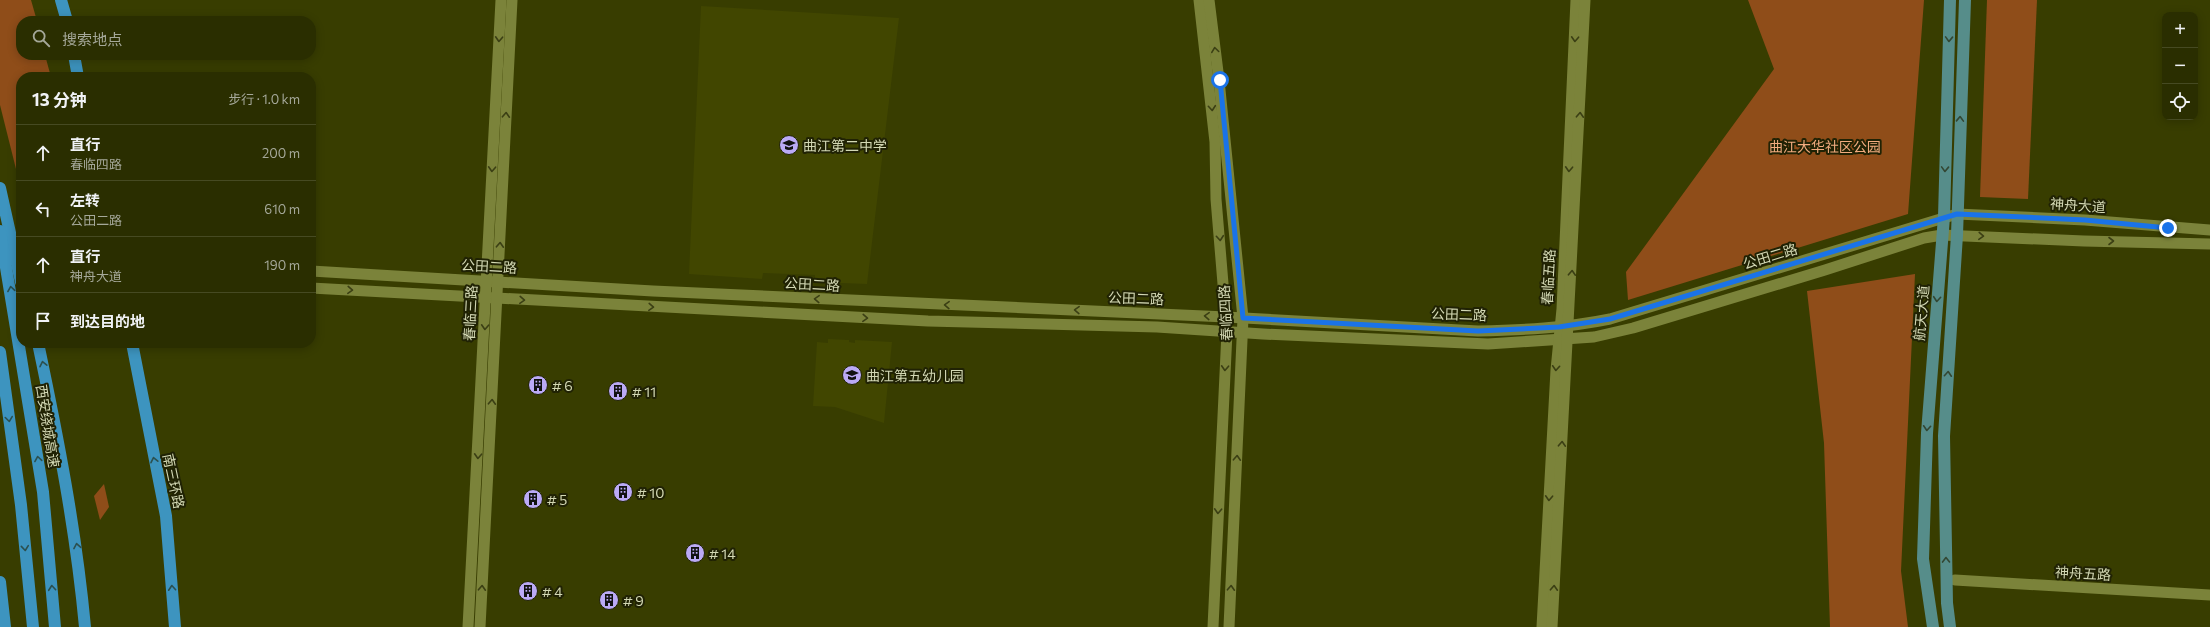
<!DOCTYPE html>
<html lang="zh">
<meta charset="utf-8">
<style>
body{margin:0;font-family:Commissioner,"Noto Sans SC",sans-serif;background:#363a0f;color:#f1f3f6}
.controls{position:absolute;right:12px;top:12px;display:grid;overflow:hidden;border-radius:8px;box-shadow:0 2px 10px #0003}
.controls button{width:36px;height:36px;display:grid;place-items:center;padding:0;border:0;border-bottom:1px solid #464a22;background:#2a2e00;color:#f1f3f6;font:20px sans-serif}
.stop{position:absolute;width:12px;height:12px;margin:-9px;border:3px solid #1a73e8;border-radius:50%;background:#fff}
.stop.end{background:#1a73e8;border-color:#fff;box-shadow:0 1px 4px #0008}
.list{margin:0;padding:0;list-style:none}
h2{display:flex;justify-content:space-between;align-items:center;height:52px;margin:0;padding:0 16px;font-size:17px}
h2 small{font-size:13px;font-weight:400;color:#a5a899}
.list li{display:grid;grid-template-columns:26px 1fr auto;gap:12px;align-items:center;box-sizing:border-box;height:56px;padding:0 16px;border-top:1px solid #464a22}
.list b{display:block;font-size:15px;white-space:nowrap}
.list p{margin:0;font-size:13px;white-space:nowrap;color:#a5a899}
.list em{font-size:13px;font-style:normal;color:#a5a899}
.icon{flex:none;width:22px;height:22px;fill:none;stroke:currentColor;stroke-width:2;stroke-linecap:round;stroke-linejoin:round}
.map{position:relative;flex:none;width:2210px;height:627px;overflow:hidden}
.search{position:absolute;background:#2a2e00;box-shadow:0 2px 10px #0003;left:16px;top:16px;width:300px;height:44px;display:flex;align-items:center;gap:10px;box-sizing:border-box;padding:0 14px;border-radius:16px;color:#a5a899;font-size:15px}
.panel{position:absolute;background:#2a2e00;box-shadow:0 2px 10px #0003;left:16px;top:72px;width:300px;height:276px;border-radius:16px}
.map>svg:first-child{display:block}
.built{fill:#414600}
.green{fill:#8f4d19}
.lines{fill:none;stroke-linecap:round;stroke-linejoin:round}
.secondary{stroke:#7b833a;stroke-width:11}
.primary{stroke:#568d8a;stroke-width:12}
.highway{stroke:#3d94bf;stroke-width:12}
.oneway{stroke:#3b3f14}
.oneway2{stroke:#334733}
.oneway3{stroke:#2c504f}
.route{stroke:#1a73e8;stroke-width:5}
.labels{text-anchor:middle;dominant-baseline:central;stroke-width:4;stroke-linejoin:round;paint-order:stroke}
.poi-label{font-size:14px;fill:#d3d8b4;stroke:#202204;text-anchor:start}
.park-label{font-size:14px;fill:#f2ac7f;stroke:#202204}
.street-label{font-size:14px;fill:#d3d8b4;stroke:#202204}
</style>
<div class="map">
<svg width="2210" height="627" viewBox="0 0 2210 627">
<rect width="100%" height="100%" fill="#383d00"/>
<g class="built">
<polygon points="701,6 899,18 867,284 815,282 815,275 763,273 762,279 689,274"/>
<polygon points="828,339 849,340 849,342 855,343 855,340 892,342 884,423 835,407 813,406 817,342 828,343"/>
</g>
<g class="green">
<polygon points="0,0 31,0 37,21 21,21 21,55 45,55 51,77 21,77 21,189 0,105"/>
<polygon points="1748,0 1924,0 1908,214 1628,300 1626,272 1774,69"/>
<polygon points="1987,0 2037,0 2028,199 1980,197"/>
<polygon points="1915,274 1901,571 1908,627 1830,627 1824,443 1807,291"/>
<polygon points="104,484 109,507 100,520 94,496"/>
</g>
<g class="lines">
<g class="secondary">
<polyline points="1199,0 1215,142 1216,199 1227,332 1213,627"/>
<polyline points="1209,0 1219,80 1243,318 1229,627"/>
<path d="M311,271L653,291L1226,317L1478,331C1522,330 1566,328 1610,319L1957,214L2085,220L2210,230"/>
<polyline points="311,288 928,321 1157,327 1263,334 1488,344 1594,337 1633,328 1825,270 1924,238 1942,235 2084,241 2210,244"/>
<polyline points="1955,580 2210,595"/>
<polyline points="468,627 501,0"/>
<polyline points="480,627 512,0"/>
<polyline points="1542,627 1556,370 1562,309 1576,0"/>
<polyline points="1552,627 1585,0"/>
</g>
<g class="primary">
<polyline points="1933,627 1923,559 1927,433 1944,217 1950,0"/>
<polyline points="1950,627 1947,603 1944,436 1957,235 1965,0"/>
</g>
<g class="highway">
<polyline points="61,0 67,21"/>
<polyline points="74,55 78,77"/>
<polyline points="0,188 21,282"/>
<polyline points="0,231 43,492 55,627"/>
<path d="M38,343C58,438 76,530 85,627"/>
<polyline points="132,343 166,516 175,627"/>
<polyline points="0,352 21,505 33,627"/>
<polyline points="0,582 5,627"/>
</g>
</g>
<defs><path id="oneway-chevron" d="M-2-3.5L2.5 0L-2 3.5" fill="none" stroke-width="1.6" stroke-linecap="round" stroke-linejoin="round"/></defs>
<g class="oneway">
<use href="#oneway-chevron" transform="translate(499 39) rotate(93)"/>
<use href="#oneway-chevron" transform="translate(1575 39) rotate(93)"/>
<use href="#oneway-chevron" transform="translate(1215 50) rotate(-98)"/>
<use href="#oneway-chevron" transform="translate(1212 108) rotate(85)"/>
<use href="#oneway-chevron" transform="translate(506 115) rotate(-87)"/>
<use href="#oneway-chevron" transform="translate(1580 115) rotate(-87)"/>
<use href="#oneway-chevron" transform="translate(492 169) rotate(93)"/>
<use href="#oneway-chevron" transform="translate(1569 169) rotate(93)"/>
<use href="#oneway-chevron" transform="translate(1981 236) rotate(3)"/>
<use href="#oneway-chevron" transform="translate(1220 238) rotate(85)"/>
<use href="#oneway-chevron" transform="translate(2111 241)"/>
<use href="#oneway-chevron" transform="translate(500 245) rotate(-87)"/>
<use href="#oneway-chevron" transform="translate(1572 273) rotate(-87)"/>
<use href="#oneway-chevron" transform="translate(350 290) rotate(3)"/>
<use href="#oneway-chevron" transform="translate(817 299) rotate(-177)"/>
<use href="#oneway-chevron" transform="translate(522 300) rotate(3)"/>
<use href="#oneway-chevron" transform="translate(947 305) rotate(-178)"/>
<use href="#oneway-chevron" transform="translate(651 307) rotate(3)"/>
<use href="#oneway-chevron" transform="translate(1077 310) rotate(-178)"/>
<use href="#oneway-chevron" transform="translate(1207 316) rotate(-177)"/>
<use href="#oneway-chevron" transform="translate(865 318) rotate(3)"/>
<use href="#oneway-chevron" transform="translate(485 327) rotate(93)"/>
<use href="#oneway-chevron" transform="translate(1225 368) rotate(93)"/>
<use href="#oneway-chevron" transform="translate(1556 368) rotate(94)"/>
<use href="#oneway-chevron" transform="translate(492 402) rotate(-87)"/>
<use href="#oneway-chevron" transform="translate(1562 444) rotate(-87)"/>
<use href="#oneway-chevron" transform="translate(478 456) rotate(93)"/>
<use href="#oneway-chevron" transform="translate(1237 458) rotate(-87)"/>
<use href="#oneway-chevron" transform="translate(1549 498) rotate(93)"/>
<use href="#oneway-chevron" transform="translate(1218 511) rotate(93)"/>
<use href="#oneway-chevron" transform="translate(482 588) rotate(-87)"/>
<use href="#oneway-chevron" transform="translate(1231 588) rotate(-87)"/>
<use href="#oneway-chevron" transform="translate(1554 588) rotate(-87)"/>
</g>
<g class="oneway2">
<use href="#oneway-chevron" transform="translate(1949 39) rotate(92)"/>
<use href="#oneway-chevron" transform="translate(1960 119) rotate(-88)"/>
<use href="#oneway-chevron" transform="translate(1945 169) rotate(92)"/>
<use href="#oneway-chevron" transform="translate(1937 299) rotate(95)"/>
<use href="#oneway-chevron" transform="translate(1948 374) rotate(-86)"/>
<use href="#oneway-chevron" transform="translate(1927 428) rotate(94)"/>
<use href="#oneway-chevron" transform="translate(1946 560) rotate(-91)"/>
</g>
<g class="oneway3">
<use href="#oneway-chevron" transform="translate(11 289) rotate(-99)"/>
<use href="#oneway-chevron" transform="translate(43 364) rotate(-102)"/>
<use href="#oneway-chevron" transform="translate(9 419) rotate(82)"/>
<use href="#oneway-chevron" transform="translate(38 459) rotate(-99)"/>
<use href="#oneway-chevron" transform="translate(154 460) rotate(-102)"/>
<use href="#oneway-chevron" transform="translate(77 546) rotate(-100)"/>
<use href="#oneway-chevron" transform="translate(25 548) rotate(84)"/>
<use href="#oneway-chevron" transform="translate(52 588) rotate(-95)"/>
<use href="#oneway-chevron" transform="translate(172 588) rotate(-94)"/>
</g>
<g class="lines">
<polyline class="route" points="1220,80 1243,318 1478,331 1559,327 1610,319 1957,214 2085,220 2168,228"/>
</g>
<defs>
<g id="school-disc" transform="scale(1)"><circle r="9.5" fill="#bbaaf6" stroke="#202204"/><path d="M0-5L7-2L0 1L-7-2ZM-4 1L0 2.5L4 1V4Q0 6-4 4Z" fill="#111"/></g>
<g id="building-disc" transform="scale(1)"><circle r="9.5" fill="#bbaaf6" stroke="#202204"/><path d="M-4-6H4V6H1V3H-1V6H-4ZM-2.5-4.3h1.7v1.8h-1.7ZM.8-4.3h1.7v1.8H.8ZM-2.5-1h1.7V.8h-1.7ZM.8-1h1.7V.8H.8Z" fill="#111"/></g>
</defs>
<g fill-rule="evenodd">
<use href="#school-disc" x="789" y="145"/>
<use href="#school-disc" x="852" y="375"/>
<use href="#building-disc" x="538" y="385"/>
<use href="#building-disc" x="618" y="391"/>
<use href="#building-disc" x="623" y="492"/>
<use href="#building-disc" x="533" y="499"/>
<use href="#building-disc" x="695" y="553"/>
<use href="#building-disc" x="528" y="591"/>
<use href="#building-disc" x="609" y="600"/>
</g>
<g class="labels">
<g class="poi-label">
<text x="803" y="145">曲江第二中学</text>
<text x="866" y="375">曲江第五幼儿园</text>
<text x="552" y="385"># 6</text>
<text x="632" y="391"># 11</text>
<text x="637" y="492"># 10</text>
<text x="547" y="499"># 5</text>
<text x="709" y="553"># 14</text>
<text x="542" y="591"># 4</text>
<text x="623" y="600"># 9</text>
</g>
<g class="park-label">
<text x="1825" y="146">曲江大华社区公园</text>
</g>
<g class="street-label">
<text transform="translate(2078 205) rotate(4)">神舟大道</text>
<text transform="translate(1770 256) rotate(-17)">公田二路</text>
<text transform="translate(489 266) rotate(3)">公田二路</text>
<text transform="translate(1548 277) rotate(-87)">春临五路</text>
<text transform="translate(812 284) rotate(3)">公田二路</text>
<text transform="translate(1136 298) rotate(2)">公田二路</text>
<text transform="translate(470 313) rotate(-87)">春临三路</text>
<text transform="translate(1225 313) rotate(-93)">春临四路</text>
<text transform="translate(1921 313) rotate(-85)">航天大道</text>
<text transform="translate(1459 314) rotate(2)">公田二路</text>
<text transform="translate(48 426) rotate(81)">西安绕城高速</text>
<text transform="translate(174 481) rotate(78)">南三环路</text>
<text transform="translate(2083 573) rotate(3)">神舟五路</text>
</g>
</g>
</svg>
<div class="controls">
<button>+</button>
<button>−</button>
<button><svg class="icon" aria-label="locate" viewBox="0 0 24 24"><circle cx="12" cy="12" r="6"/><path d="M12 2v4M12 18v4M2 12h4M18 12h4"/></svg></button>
</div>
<div class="stop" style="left:1220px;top:80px"></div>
<div class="stop end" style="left:2168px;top:228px"></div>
<div class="search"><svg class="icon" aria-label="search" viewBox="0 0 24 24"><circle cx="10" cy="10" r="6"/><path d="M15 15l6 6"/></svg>搜索地点</div>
<section class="panel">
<h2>13 分钟<small>步行 · 1.0 km</small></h2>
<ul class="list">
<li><svg class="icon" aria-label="ahead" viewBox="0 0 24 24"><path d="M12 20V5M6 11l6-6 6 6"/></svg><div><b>直行</b><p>春临四路</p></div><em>200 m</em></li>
<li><svg class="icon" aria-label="left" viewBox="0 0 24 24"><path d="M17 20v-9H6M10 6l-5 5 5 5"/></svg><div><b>左转</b><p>公田二路</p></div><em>610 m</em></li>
<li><svg class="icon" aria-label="ahead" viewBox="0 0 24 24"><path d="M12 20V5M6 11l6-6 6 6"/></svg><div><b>直行</b><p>神舟大道</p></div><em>190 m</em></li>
<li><svg class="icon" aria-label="arrive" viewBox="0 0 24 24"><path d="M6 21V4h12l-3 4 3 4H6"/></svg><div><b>到达目的地</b></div></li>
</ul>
</section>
</div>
